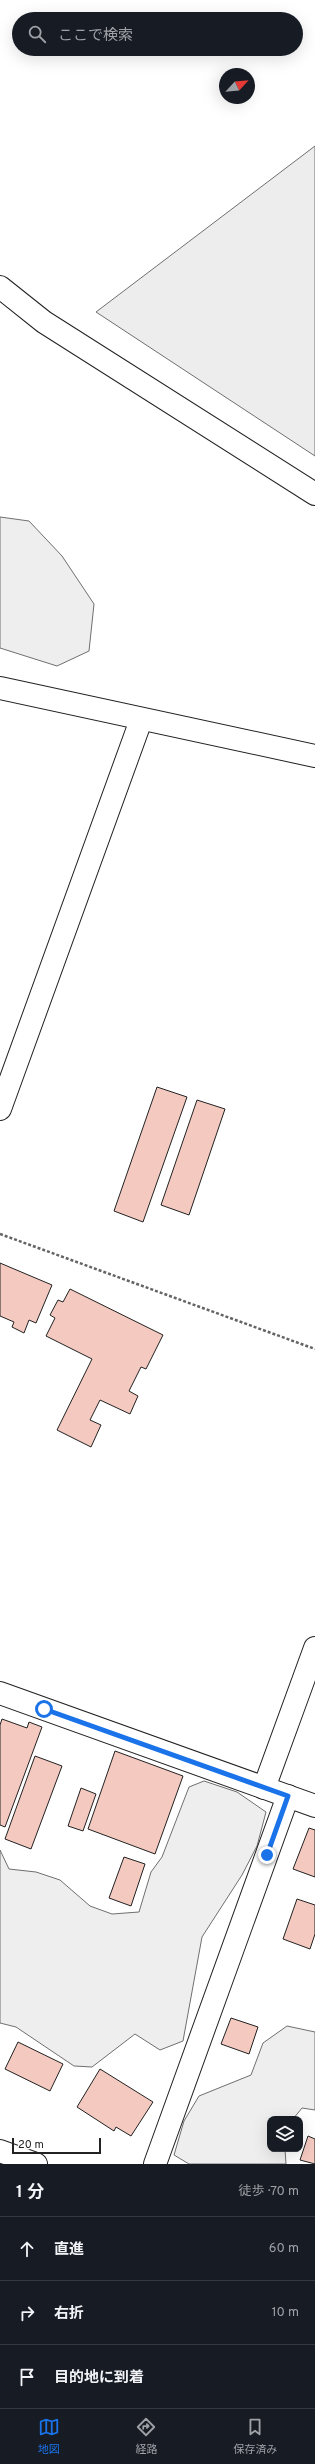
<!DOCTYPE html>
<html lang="ja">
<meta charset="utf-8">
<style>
body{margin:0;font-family:Overpass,"Noto Sans JP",sans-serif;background:#242831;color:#f1f3f6}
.controls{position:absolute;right:12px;bottom:12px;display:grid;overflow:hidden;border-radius:8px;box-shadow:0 4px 16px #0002}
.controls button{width:36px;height:36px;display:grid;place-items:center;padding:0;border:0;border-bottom:1px solid #363941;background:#171b24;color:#f1f3f6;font:20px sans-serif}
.compass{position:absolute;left:219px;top:68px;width:36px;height:36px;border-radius:50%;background:#171b24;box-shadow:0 4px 16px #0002;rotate:64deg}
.scale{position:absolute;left:12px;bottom:10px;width:89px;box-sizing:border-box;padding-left:4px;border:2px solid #222;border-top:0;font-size:11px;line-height:14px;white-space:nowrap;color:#222;-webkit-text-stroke:3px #fff;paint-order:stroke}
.stop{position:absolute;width:12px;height:12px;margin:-9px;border:3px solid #1a73e8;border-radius:50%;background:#fff}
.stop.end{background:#1a73e8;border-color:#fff;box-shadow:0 1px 4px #0008}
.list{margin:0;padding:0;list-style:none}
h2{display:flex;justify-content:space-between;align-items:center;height:52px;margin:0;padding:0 16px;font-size:17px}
h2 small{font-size:13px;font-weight:400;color:#9ea1a6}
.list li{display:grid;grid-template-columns:26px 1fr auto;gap:12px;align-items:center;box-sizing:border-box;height:64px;padding:0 16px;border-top:1px solid #363941}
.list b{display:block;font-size:15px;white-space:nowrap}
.list em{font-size:13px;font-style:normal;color:#9ea1a6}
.icon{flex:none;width:22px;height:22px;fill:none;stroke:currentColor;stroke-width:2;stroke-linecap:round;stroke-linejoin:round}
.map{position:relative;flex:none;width:315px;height:2164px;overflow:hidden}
.search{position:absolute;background:#171b24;box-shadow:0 4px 16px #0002;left:12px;right:12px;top:12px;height:44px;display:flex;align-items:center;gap:10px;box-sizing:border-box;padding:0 14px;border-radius:22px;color:#9ea1a6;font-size:15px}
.sheet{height:244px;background:#171b24}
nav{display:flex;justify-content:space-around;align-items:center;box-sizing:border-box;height:56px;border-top:1px solid #363941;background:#171b24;font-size:11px;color:#9ea1a6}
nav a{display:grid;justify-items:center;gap:2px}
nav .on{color:#1a73e8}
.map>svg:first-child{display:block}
.green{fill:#eee;stroke:#6f6f6f}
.parking{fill:#ededed;stroke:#6f6f6f}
.building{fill:#f3c9c0;stroke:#222}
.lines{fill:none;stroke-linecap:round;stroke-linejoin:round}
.minor-casing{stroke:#222;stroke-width:24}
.path{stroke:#646464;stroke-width:2.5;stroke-dasharray:3 2;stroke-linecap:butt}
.minor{stroke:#fff;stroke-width:22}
.route{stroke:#1a73e8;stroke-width:5}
</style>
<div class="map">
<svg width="315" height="2164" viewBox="0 0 315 2164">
<rect width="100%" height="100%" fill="#fff"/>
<g class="green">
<polygon points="0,517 29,521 62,556 94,604 89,651 57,666 0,648"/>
<polygon points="204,1781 237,1792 266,1812 257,1846 242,1875 202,1937 183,2041 160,2050 135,2034 92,2067 74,2066 16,2027 0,2023 0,1850 9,1869 36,1872 60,1880 90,1906 112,1914 139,1912 151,1872 162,1857 189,1787"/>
<polygon points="287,2026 315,2032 315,2110 302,2108 293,2119 270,2119 270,2149 285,2149 286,2164 189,2164 174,2155 184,2121 199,2096 251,2075 263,2043"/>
</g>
<polygon class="parking" points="315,146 315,456 96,312"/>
<g class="building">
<polygon points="157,1087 187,1097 143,1222 114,1211"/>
<polygon points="197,1100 225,1109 189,1215 161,1205"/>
<polygon points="0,1263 52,1285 36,1323 29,1320 24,1333 12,1327 14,1322 0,1316"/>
<polygon points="70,1289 163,1335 146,1369 141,1367 129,1391 138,1396 130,1414 100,1400 90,1420 101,1425 91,1447 57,1430 92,1359 46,1336 55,1318 50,1315 58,1300 63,1302"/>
<polygon points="2,1719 27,1728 29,1722 42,1727 5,1827 0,1825 0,1725"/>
<polygon points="115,1751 183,1776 155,1854 88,1829"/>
<polygon points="35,1756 62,1766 31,1849 5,1839"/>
<polygon points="81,1788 96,1794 83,1831 68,1826"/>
<polygon points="309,1828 315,1830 315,1877 293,1869"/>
<polygon points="124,1857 145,1864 131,1906 109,1898"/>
<polygon points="297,1899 315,1905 315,1934 310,1949 283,1939"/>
<polygon points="231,2018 258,2027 249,2054 221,2044"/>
<polygon points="18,2042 63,2064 50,2091 5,2069"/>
<polygon points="100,2069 153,2102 131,2136 116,2127 114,2131 77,2107"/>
<polygon points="308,2136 315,2139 315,2164 300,2160"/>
</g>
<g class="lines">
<g class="minor-casing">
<g id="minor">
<polyline points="0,287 44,322 315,494"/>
<polyline points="0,688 315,756"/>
<polyline points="0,1109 141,720"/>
<polyline points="0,1693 315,1806"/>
<polyline points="264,1788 315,1648"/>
<polyline points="0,2151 36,2164"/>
<polyline points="155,2164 288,1796"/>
</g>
</g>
<polyline class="path" points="0,1234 315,1349"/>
<use href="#minor" class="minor"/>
</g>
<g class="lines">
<polyline class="route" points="44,1709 288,1796 267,1855"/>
</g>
</svg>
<div class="controls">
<button><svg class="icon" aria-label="layers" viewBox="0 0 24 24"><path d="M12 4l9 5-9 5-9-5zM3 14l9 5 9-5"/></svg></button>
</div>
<svg class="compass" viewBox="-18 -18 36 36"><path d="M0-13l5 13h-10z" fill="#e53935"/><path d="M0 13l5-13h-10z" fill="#9ea1a6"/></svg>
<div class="scale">20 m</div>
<div class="stop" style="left:44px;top:1709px"></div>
<div class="stop end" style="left:267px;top:1855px"></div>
<div class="search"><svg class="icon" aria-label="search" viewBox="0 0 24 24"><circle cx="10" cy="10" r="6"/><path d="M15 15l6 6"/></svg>ここで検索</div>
</div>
<section class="sheet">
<h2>1 分<small>徒歩 · 70 m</small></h2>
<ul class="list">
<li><svg class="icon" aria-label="ahead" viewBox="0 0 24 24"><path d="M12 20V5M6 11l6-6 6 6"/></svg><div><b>直進</b></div><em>60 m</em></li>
<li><svg class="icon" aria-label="right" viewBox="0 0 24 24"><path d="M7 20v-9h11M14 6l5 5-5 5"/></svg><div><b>右折</b></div><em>10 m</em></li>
<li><svg class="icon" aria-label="arrive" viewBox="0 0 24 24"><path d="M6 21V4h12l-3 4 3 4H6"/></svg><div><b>目的地に到着</b></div></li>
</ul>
</section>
<nav>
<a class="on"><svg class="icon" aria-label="map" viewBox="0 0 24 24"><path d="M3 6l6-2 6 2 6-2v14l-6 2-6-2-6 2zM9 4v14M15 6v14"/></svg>地図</a>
<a><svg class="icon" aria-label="directions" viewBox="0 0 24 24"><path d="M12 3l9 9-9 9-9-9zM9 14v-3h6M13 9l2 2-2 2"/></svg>経路</a>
<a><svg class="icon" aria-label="saved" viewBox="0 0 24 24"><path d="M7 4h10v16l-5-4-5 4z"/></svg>保存済み</a>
</nav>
